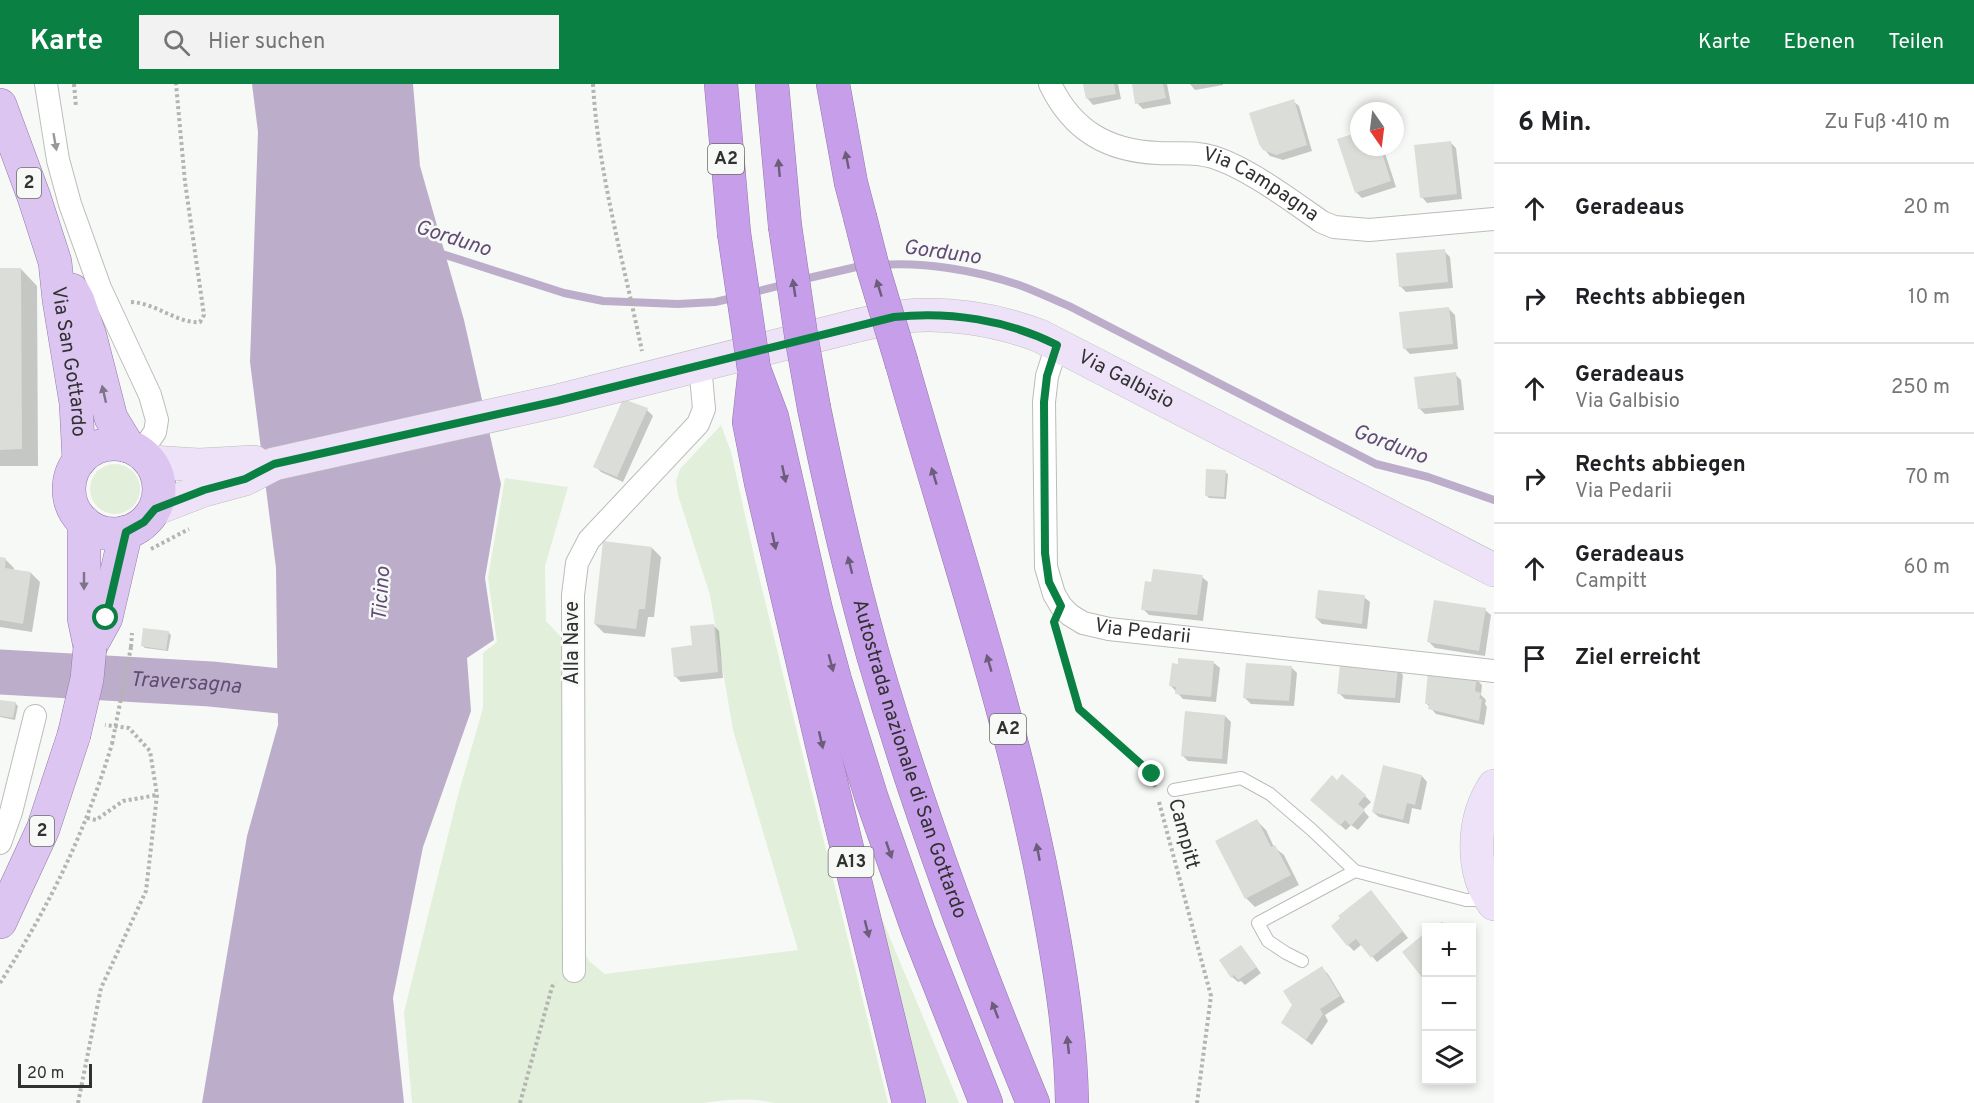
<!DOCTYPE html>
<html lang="de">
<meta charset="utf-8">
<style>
body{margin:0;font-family:Overpass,sans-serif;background:#f2f2f2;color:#202124}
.controls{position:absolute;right:18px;bottom:18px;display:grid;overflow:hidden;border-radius:0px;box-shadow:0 3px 9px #0003}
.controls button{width:54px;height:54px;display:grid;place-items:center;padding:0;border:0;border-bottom:2px solid #e0e0e0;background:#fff;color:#202124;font:30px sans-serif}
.compass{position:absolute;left:1350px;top:18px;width:54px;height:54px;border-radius:50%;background:#fff;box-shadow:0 3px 9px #0003;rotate:166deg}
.scale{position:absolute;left:18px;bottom:15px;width:74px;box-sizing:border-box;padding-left:6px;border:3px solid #303130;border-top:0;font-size:16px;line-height:21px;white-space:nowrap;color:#303130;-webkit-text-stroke:4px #f7f9f6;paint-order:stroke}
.stop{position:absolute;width:18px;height:18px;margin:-14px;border:4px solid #0b8043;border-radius:50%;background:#fff}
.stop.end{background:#0b8043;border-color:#fff;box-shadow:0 2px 6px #0008}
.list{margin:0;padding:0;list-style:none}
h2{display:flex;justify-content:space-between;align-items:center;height:78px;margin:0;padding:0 24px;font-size:26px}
h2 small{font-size:20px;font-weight:400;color:#757577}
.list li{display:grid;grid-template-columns:39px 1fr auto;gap:18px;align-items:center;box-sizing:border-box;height:90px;padding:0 24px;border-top:2px solid #e0e0e0}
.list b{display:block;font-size:22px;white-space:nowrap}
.list p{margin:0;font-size:20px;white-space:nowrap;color:#757577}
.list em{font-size:20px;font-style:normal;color:#757577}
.icon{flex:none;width:33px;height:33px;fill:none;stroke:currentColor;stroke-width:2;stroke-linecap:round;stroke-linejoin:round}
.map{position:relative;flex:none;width:1494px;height:1019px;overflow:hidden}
header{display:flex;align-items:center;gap:36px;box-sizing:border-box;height:84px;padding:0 30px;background:#0b8043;color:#fff}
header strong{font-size:28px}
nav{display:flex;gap:33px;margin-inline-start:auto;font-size:21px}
.search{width:420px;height:54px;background:#f2f2f2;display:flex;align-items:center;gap:15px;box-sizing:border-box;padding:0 21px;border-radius:0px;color:#757577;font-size:22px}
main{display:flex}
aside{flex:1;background:#fff}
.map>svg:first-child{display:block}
.green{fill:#e2efda}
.water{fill:#bcaeca}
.shadow{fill:#0003}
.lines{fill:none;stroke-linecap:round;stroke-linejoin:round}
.stream{stroke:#bcaeca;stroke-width:8}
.river{stroke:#bcaeca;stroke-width:45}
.building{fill:#dbddd9}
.service-casing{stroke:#bcbdba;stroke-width:14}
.minor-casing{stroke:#bcbdba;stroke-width:24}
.secondary-casing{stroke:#bcbdba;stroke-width:34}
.primary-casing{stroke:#9278a8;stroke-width:34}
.motorway-casing{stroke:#9278a8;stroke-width:34}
.path{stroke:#b3b5b2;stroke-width:4;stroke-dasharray:3 3;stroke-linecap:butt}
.service{stroke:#fff;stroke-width:12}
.minor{stroke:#fff;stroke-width:22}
.secondary{stroke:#eee2f8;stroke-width:33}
.primary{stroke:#ddc5f2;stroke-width:33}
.motorway{stroke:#c79ee9;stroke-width:33}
.primary-bridge-casing{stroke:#9278a8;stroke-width:34;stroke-linecap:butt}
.motorway-bridge-casing{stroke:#9278a8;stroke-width:34;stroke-linecap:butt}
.path-bridge{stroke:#b3b5b2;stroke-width:4;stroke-dasharray:3 3;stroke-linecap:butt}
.primary-bridge{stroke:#ddc5f2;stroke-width:33}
.motorway-bridge{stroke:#c79ee9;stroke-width:33}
.oneway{fill:#989898}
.oneway2{fill:#6c5d7a}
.oneway3{fill:#7e7487}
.route{stroke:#0b8043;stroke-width:8}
.labels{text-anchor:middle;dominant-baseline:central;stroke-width:5;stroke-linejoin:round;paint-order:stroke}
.shield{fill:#f7f9f6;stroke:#6c6d6b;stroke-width:1.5}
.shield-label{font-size:18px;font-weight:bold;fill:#303130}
.street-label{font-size:20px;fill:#303130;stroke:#f7f9f6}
.water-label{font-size:21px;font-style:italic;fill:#614a74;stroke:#f7f9f6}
</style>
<header>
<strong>Karte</strong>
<div class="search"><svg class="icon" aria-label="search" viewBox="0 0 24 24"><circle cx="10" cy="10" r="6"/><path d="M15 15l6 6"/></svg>Hier suchen</div>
<nav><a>Karte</a><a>Ebenen</a><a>Teilen</a></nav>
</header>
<main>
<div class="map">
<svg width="1494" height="1019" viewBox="0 0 1494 1019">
<rect width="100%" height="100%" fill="#f7f9f6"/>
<g class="green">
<path d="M721,341L731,368L755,476L888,1019H775C752,1014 727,1015 704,1019H412L404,928L458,711L483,624V569L497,558L488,494L505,394L568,403L545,482L546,537L563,555L570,842L589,877L605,890L798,866L733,646L710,511L678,411L676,397L680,385Z"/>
<circle cx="115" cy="405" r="25"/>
<polygon points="877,823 959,1019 919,1019"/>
</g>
<polygon class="water" points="252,0 413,0 420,82 464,236 501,400 485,494 494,556 467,574 471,627 423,763 393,914 404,1019 202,1019 247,752 278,641 276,484 250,278 258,48"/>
<g class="shadow">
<polygon points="1085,0 1118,0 1121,15 1093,21 1088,15"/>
<polygon points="1134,0 1167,0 1171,20 1143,25 1137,19"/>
<polygon points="1190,0 1223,0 1223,1 1195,6"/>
<polygon points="1293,17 1299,22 1312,67 1283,76 1270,72 1264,65"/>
<polygon points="1359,49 1359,63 1383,63 1396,103 1362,114 1356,108"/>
<polygon points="1450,58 1456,64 1462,115 1427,119 1422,113"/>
<polygon points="1444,167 1450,173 1453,204 1406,208 1400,202"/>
<polygon points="0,185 21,185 37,202 38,382 0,382"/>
<polygon points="1449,225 1455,231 1458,265 1410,270 1404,264"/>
<polygon points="1455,290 1461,296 1464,326 1425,330 1419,324"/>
<polygon points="624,317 647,326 653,332 623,398 601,388 595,382"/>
<polygon points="1225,388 1228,390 1226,415 1209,414 1206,411"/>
<polygon points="652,464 661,473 654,533 648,533 645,553 604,549 595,540"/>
<polygon points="0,475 5,475 14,484 14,487 31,489 40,498 32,548 0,543"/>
<polygon points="1202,493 1208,498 1203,537 1149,531 1143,525"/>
<polygon points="1364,513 1370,518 1367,545 1322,540 1316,534"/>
<polygon points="1485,526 1491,531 1485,572 1435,564 1429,558"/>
<polygon points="713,541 719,547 723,594 681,598 675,592 693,563"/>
<polygon points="168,548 171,551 168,567 145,564 143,562"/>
<polygon points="1214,579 1220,584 1216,618 1183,615 1171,602"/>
<polygon points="1291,583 1297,589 1294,622 1251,620 1245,614"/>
<polygon points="1397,585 1403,591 1400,619 1345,615 1339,609"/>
<polygon points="1476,595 1482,601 1481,611 1486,616 1485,620 1487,623 1484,641 1436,630 1426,619"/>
<polygon points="0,617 15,619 18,622 15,636 0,633"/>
<polygon points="1225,632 1231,638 1227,680 1188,677 1182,671"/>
<polygon points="1422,692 1427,698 1421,726 1412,724 1409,740 1379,733 1373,728"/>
<polygon points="1365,712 1371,718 1363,726 1369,733 1358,746 1351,741 1346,746 1318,722"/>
<polygon points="1257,737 1266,746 1274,763 1284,771 1299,801 1255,823 1246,814"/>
<polygon points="1376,814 1408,854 1377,878 1362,860 1354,867 1348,861"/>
<polygon points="1442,838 1447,844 1435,844"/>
<polygon points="1426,850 1426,897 1404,868"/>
<polygon points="1241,863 1261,889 1245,901 1241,897 1238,898 1232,893"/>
<polygon points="1322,884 1328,890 1345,918 1325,931 1328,937 1312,961 1283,939"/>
</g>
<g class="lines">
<g class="stream">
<polyline points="436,168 564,209 603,217 678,220 715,218 737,213"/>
<path d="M880,181C925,178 975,186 1019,201C1036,207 1054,216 1071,223L1376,380L1428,393L1494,416"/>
<polyline points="800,196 865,181"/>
<polyline points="751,209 786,200"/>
</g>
<path class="river" id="s1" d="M0,588L211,600L338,613"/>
</g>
<g class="building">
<polygon points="1083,0 1114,0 1116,10 1086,15"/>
<polygon points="1132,0 1163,0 1166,14 1135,20"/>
<polygon points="1294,15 1307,61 1276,71 1263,66 1259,60 1249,29"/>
<polygon points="1359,48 1359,63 1380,63 1391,97 1355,109 1337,55"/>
<polygon points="1451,57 1457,110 1420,114 1414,61"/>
<polygon points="1445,165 1448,198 1399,203 1396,169"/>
<polygon points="0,184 21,184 22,365 0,366"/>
<polygon points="1449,223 1453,260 1403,265 1399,228"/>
<polygon points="1456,288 1459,321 1418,325 1414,293"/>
<polygon points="623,315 648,324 617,393 593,383"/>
<polygon points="1206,385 1226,386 1224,413 1205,412"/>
<polygon points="603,457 652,463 645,525 639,525 636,545 594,540"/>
<polygon points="0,473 6,474 5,484 31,488 23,540 0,536"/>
<polygon points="1153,485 1203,491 1197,531 1141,526 1145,497 1151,498"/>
<polygon points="1318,506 1365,511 1362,540 1315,534"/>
<polygon points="1434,516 1486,524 1479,567 1427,558"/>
<polygon points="714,540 718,588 674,593 671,564 692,561 690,542"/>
<polygon points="143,544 169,547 166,566 141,562"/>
<polygon points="1178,574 1214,577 1211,613 1175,610 1176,603 1169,602 1172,579 1178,580"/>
<polygon points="1246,579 1292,582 1289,617 1243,614"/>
<polygon points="1340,580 1398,584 1395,614 1337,610"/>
<polygon points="1428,587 1477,593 1475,607 1481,609 1479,615 1482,615 1479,637 1428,625 1429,620 1425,620"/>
<polygon points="0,616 16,618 13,634 0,632"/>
<polygon points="1185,627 1225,631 1222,675 1181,672"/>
<polygon points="1383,681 1422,691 1415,721 1407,719 1403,736 1372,728"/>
<polygon points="1342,690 1366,711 1358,720 1365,726 1351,742 1345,736 1340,742 1310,716 1332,691 1337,696"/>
<polygon points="1257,735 1271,763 1275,761 1291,791 1245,815 1215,757"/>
<polygon points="1371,806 1403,847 1371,874 1356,855 1347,862 1331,842 1340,834 1338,832"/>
<polygon points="1426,848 1426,894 1424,896 1402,868"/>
<polygon points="1241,861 1257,883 1238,896 1234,891 1231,894 1219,876"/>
<polygon points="1322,882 1340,912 1320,925 1323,930 1306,956 1281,939 1292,921 1283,907"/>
</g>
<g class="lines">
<g class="service-casing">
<g id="service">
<polyline points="1174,706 1241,694 1270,710 1312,746 1355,787 1466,816 1487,816"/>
<polyline points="1302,877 1286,869 1268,857 1258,839 1355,787"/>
</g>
</g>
<g class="minor-casing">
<g id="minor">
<polyline points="46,0 58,76 70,120 100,204 150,311 157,336 155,348 141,368"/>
<path id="s2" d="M1050,0C1072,46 1107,67 1158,69C1177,70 1194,67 1213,73C1248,84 1292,117 1322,138L1334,143L1369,146L1494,135"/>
<path id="s3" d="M1057,261L1047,292L1044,318L1046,483L1054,510L1061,522L1070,531L1083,539L1109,545L1494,587"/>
<polyline points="0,759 11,728 35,632"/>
<polyline points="574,887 573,511 577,479 589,456 698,340 704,325 700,281"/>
</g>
</g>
<g class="secondary-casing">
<g id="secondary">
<polyline points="151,378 199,381 254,378"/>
<path id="s4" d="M155,425L204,406L245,395L274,380L557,317L855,242C869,239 883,235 897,233C944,227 996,235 1040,252L1494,486"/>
<path d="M1494,702C1472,736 1470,786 1494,820"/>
</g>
</g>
<g class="primary-casing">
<g id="primary">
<path id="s5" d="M0,21L34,113L55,178L59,216L76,319L79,377"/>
<polyline points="72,206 78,217 90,252 111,334 128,362"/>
<circle cx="114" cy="405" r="45"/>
<polyline points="84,438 84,534 90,563"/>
<polyline points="90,563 106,534 126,448"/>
<polyline points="0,838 43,745 74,651"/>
</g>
</g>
<g class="motorway-casing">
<g id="motorway">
<polyline points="721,0 734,149"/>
<polyline points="772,0 785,142"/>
<polyline points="833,0 851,99 860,133"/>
<path d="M902,280C952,457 1012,631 1046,811C1059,879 1071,950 1072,1019"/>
<polyline points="754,285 772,333 816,526 835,596 872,715 918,846 986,1019"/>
<polyline points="754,293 749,338 761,399 822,661 909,1019"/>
<path id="s6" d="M814,324C831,407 850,489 873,571C917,723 972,872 1033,1019"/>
</g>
</g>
<g class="path">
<polyline points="74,0 76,23"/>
<path d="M593,0C598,88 624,180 642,267"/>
<path d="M131,218C156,219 178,240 200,238L204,231L185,98L176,0"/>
<polyline points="151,465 189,445"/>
<polyline points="1058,551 1079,625 1152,690 1155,703"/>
<polyline points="131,563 132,549"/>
<polyline points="1159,718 1211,912 1197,1019"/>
<polyline points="87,734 96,736 123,717 157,711"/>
<path d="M0,899C50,821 85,749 112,660"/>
<polyline points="78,1019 101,904 146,807 157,711 150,667 129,644 105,641"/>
<polyline points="520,1019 545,928 552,903 555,898"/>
</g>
<use href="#service" class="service"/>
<use href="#minor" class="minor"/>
<use href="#secondary" class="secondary"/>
<use href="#primary" class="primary"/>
<use href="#motorway" class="motorway"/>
<g class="primary-bridge-casing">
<polyline id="primary-bridge" points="74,651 87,595 90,563"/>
</g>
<g class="motorway-bridge-casing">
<g id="motorway-bridge">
<polyline points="860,133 873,184 902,280"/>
<polyline points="785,142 801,251 814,324"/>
<polyline points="734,149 754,285"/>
</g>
</g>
<polyline class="path-bridge" points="112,660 131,563"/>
<use href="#primary-bridge" class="primary-bridge"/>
<use href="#motorway-bridge" class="motorway-bridge"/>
</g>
<defs><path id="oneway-solid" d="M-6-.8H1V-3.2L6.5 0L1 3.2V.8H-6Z" transform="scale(1.5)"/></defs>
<use class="oneway" href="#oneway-solid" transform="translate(55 58) rotate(80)"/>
<g class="oneway2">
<use href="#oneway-solid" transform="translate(847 76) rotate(-101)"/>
<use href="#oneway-solid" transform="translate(779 84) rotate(-95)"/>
<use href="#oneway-solid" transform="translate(794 204) rotate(-99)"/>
<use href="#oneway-solid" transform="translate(879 204) rotate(-107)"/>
<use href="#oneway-solid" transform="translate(784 390) rotate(78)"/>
<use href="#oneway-solid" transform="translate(934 392) rotate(-107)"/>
<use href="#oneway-solid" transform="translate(774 457) rotate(78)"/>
<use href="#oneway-solid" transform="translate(850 481) rotate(-104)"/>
<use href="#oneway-solid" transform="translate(831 579) rotate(75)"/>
<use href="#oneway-solid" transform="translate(989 579) rotate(-106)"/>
<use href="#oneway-solid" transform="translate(821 656) rotate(77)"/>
<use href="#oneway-solid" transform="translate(889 766) rotate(71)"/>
<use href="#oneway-solid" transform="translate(1038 768) rotate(-101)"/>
<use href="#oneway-solid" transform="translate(867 845) rotate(76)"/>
<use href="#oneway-solid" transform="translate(995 926) rotate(-111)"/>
<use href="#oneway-solid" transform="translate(1068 961) rotate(-96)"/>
</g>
<g class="oneway3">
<use href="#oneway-solid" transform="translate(104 310) rotate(-103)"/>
<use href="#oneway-solid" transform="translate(84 497) rotate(90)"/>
</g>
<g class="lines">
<path class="route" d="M106,534L126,448L144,438L155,425L204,406L245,395L274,380L557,317L894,233C950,227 1007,236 1057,261L1047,292L1044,318L1045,469L1049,498L1061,522L1054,538L1079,625L1152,690"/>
</g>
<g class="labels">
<g class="shield">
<rect x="708" y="60" width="36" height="30" rx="4.5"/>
<rect x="17" y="84" width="24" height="30" rx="4.5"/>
<rect x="990" y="630" width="36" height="30" rx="4.5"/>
<rect x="30" y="732" width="24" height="30" rx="4.5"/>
<rect x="828.5" y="763" width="45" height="30" rx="4.5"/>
</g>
<g class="shield-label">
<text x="726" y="75">A2</text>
<text x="29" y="99">2</text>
<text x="1008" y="645">A2</text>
<text x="42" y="747">2</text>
<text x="851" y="778">A13</text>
</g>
<g class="street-label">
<text stroke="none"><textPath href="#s2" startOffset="246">Via Campagna</textPath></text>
<text stroke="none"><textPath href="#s5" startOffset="267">Via San Gottardo</textPath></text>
<text stroke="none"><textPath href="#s4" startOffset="1010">Via Galbisio</textPath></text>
<text stroke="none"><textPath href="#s3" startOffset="354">Via Pedarii</textPath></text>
<text transform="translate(573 559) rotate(-90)">Alla Nave</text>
<text stroke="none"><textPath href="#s6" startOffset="364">Autostrada nazionale di San Gottardo</textPath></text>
<text transform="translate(1183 750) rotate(75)">Campitt</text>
</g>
<g class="water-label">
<text transform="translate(453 155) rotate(18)">Gorduno</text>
<text transform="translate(942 169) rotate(8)">Gorduno</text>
<text transform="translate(1390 361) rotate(21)">Gorduno</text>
<text transform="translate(382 510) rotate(-86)">Ticino</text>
<text stroke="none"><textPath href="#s1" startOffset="186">Traversagna</textPath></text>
</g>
</g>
</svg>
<div class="controls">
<button>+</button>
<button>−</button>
<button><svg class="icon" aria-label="layers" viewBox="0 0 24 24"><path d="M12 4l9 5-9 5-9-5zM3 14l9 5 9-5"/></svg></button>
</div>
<svg class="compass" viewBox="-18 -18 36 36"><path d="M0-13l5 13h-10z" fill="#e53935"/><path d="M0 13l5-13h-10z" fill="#757577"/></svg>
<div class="scale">20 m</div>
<div class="stop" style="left:106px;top:534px"></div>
<div class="stop end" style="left:1152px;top:690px"></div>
</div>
<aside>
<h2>6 Min.<small>Zu Fuß · 410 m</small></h2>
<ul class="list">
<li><svg class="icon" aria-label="ahead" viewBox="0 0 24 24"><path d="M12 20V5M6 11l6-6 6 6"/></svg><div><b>Geradeaus</b></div><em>20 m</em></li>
<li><svg class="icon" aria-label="right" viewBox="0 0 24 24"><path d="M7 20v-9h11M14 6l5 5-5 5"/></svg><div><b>Rechts abbiegen</b></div><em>10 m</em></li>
<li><svg class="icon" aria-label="ahead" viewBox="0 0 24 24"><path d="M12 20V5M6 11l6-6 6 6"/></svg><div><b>Geradeaus</b><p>Via Galbisio</p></div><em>250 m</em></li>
<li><svg class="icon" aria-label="right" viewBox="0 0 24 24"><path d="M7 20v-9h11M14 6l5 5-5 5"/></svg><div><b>Rechts abbiegen</b><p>Via Pedarii</p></div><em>70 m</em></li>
<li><svg class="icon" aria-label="ahead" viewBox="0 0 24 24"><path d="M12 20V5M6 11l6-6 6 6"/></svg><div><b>Geradeaus</b><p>Campitt</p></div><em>60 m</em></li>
<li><svg class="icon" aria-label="arrive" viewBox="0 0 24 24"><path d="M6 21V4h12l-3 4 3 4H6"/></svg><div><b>Ziel erreicht</b></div></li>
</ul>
</aside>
</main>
